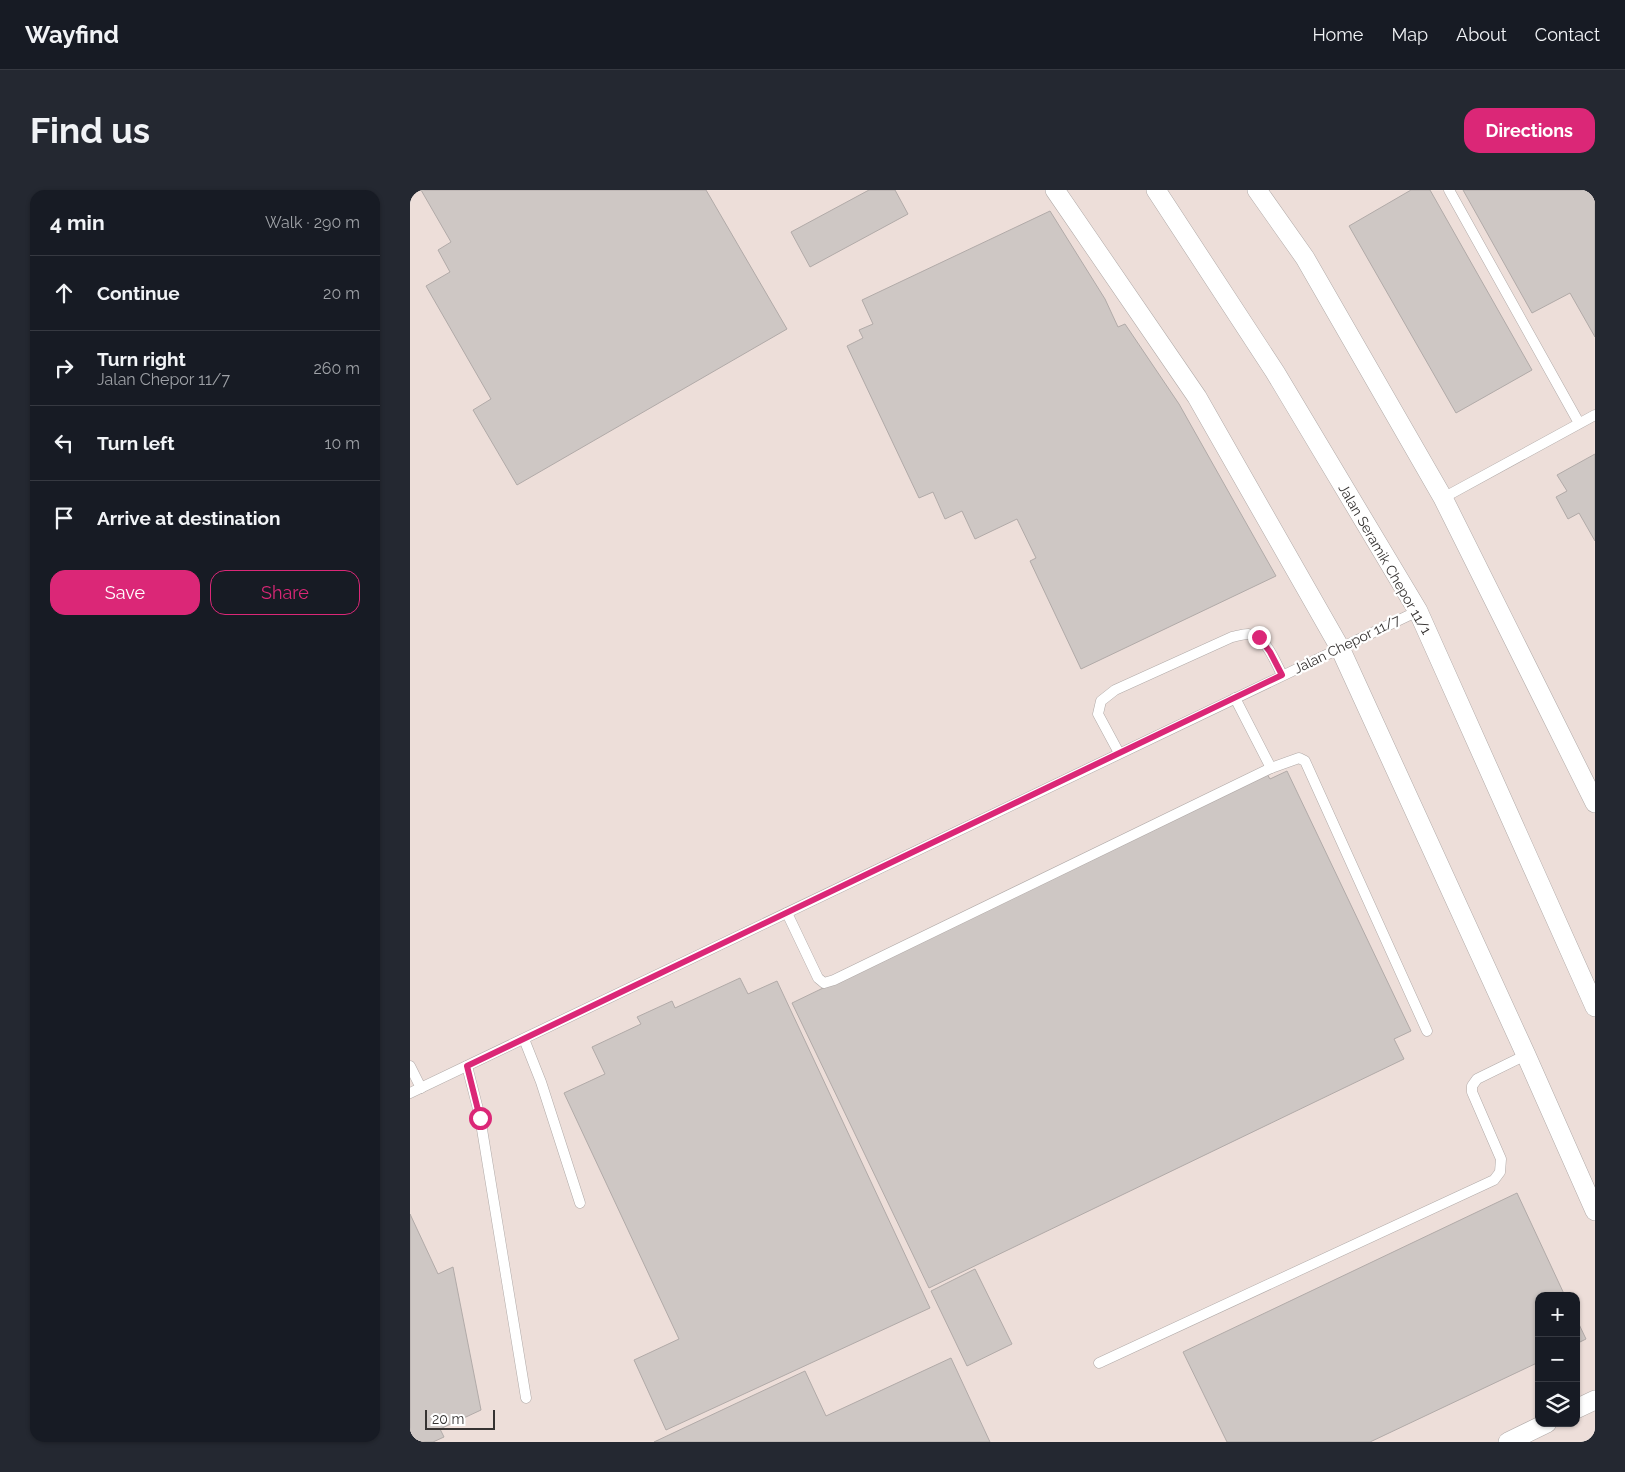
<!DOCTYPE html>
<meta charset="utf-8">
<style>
body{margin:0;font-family:Raleway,sans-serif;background:#242831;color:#f1f3f6}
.controls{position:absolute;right:15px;bottom:15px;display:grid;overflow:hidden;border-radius:10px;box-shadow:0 1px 4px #0004}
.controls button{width:45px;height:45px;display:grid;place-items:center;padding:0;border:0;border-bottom:1px solid #363941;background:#171b24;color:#f1f3f6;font:25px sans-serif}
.scale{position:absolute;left:15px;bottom:12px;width:70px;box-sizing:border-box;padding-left:5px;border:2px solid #363332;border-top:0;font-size:14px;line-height:18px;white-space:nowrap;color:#363332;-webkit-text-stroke:4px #fff;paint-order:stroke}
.stop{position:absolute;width:15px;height:15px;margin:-11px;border:4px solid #db2777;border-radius:50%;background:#fff}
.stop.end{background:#db2777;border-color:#fff;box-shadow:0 1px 5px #0008}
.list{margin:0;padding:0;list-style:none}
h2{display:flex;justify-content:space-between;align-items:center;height:65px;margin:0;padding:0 20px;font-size:21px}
h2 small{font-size:16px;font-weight:400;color:#9ea1a6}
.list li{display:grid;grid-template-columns:32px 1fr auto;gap:15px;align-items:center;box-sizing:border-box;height:75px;padding:0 20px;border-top:1px solid #363941}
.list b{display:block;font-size:19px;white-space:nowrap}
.list p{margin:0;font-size:16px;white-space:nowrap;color:#9ea1a6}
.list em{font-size:16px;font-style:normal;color:#9ea1a6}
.actions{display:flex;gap:10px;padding:15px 20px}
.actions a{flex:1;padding:11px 0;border:1px solid #db2777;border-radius:15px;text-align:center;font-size:18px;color:#db2777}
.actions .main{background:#db2777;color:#fff}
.icon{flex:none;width:28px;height:28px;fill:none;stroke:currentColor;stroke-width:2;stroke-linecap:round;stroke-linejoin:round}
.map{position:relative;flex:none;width:1185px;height:1252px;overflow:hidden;border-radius:15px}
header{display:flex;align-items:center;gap:30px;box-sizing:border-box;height:70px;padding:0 25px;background:#171b24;border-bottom:1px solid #363941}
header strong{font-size:24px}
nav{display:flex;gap:28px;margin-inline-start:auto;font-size:18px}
.intro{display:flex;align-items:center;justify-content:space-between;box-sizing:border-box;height:120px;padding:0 30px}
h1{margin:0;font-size:35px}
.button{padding:12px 22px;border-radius:15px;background:#db2777;color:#fff;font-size:18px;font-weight:700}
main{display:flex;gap:30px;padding:0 30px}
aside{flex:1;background:#171b24;border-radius:15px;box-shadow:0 1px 4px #0004}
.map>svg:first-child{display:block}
.built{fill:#edded9;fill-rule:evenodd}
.building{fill:#cec7c4;stroke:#b1aaa8}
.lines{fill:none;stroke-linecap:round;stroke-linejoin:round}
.lane-casing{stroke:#b1aaa8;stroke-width:11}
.street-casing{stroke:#b1aaa8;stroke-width:20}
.lane{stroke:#fff;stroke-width:10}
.street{stroke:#fff;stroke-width:19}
.route{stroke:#db2777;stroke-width:6}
.labels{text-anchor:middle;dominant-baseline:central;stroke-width:4.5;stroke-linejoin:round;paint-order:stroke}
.street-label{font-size:14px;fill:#363332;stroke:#fff}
</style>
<header>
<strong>Wayfind</strong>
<nav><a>Home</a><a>Map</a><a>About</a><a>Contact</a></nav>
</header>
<div class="intro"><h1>Find us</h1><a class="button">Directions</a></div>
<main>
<aside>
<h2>4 min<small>Walk · 290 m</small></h2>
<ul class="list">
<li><svg class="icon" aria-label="ahead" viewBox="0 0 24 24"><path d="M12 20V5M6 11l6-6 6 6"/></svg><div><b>Continue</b></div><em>20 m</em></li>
<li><svg class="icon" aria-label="right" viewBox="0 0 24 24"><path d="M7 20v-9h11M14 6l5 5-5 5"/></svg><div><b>Turn right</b><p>Jalan Chepor 11/7</p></div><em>260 m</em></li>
<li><svg class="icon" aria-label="left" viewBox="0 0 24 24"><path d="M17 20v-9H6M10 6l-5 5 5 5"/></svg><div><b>Turn left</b></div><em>10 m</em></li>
<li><svg class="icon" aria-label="arrive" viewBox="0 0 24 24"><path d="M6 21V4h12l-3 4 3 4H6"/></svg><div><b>Arrive at destination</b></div></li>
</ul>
<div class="actions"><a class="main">Save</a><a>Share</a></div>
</aside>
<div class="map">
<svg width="1185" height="1252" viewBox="0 0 1185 1252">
<rect width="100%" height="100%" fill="#f4edea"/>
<path class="built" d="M0,0H1185V1252H0ZM1129,1106H1166V1233H1129Z"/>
<g class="building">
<polygon points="11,0 296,0 377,139 107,295 63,220 81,209 16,96 40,82 28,60 41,52"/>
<polygon points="459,0 485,0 498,24 400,77 381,42"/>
<polygon points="1001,0 1020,0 1122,180 1046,223 939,36"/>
<polygon points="1053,0 1185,0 1185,147 1160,103 1122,123"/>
<polygon points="640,21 695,109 708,137 715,134 769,214 866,386 671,479 620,371 626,368 607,329 565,349 552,321 535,329 523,302 509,308 437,156 453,148 449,140 463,134 452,110"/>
<polygon points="1185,264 1185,351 1169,323 1158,329 1146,307 1157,301 1147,285"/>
<polygon points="877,581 1001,841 984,849 994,869 519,1098 382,813 857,584 860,589"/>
<polygon points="330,788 338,804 367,791 520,1118 256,1240 224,1170 269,1149 154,903 195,884 182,857 231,834 227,827 262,811 265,818"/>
<polygon points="1107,1003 1155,1106 1129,1106 1129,1172 960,1252 817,1252 773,1162"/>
<polygon points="0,1024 28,1084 43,1077 71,1220 30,1239 34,1247 23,1252 0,1252"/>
<polygon points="565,1079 602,1154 557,1176 521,1101"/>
<polygon points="1166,1128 1176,1149 1166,1154"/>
<polygon points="541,1168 580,1252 244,1252 395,1181 416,1226"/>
</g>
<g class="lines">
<g class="lane-casing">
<g id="lane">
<polyline points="1039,0 1169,233"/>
<polyline points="1033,308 1185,225"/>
<path d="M709,563L688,524L691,511L705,500L822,447C827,446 833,444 838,444C856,446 865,471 872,485"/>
<polyline points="861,578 889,568 895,571 1017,841"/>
<polyline points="377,723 408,788 414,793 424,790 861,578 825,508"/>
<polyline points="114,849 131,892 170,1013"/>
<polyline points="0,876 11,898"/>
<polyline points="57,876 70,927 116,1208"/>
<polyline points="0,903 1008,421"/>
<polyline points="689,1173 1084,990 1090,982 1091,969 1062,902 1062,896 1067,889 1116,865"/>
</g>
</g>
<g class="street-casing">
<g id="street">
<polyline points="645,0 787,207 930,458 1116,865 1185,1021"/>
<polyline points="746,0 865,182 1008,421 1185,817"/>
<polyline points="847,0 895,68 1033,308 1185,613"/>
<polyline points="1166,1219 1185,1210"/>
<polyline points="1098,1252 1137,1233"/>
</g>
</g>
<use href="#lane" class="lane"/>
<use href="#street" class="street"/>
</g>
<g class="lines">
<polyline class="route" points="70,928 57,876 872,485 860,462 849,447"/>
</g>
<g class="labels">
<g class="street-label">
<text transform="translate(975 369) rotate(60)">Jalan Seramik Chepor 11/1</text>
<text transform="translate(937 454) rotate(-26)">Jalan Chepor 11/7</text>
</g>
</g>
</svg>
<div class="controls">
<button>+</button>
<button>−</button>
<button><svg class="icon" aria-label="layers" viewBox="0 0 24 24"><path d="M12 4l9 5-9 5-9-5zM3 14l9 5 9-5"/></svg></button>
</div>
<div class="scale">20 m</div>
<div class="stop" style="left:70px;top:928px"></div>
<div class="stop end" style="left:849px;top:447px"></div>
</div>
</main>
